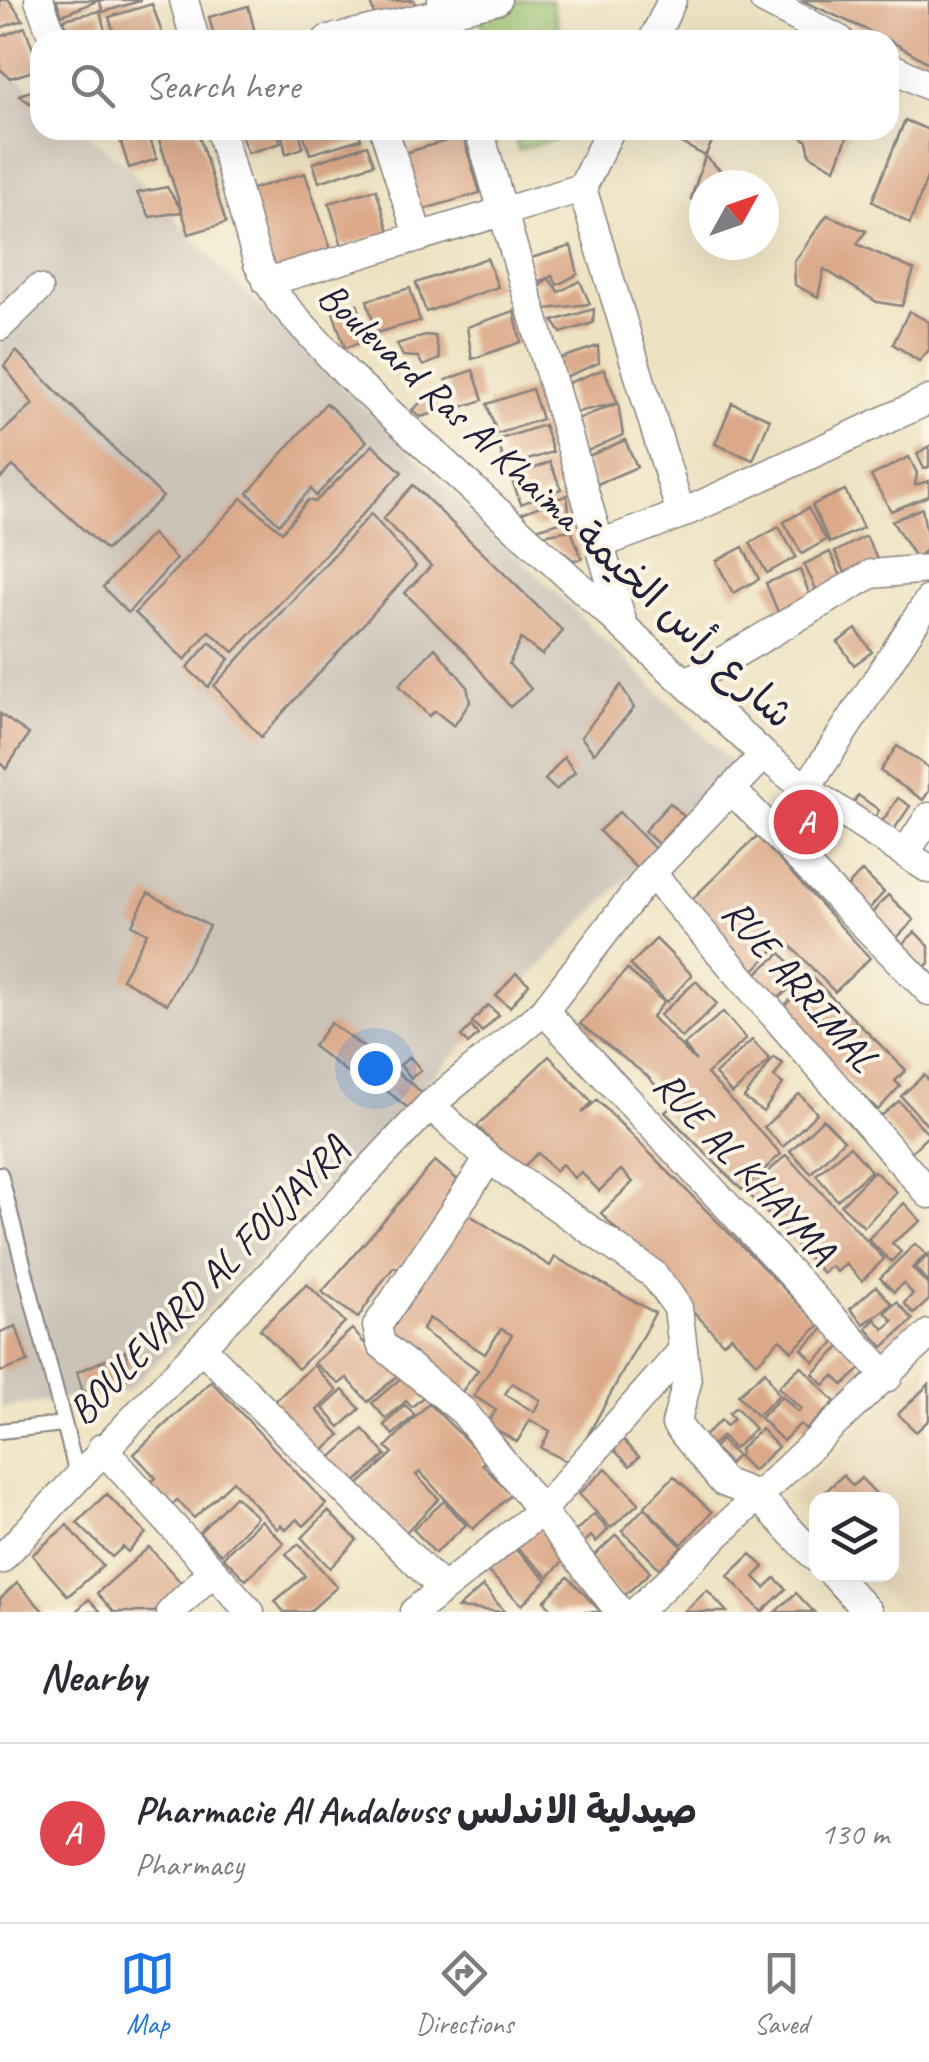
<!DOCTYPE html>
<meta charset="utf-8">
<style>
body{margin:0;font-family:Caveat,"Playpen Sans Arabic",sans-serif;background:#f7f7f7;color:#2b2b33}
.controls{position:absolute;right:30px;bottom:30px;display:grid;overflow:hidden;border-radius:20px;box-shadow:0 10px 40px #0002}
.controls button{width:90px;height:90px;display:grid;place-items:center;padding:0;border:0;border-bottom:2px solid #e1e1e2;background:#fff;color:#2b2b33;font:50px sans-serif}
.compass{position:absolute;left:689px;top:170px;width:90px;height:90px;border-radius:50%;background:#fff;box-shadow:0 10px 40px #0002;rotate:50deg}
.you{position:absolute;left:375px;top:1068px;width:35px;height:35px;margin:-25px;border:8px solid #fff;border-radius:50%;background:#1a73e8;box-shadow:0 0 0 15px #1a73e833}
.badge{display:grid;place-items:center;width:65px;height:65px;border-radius:50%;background:#1a73e8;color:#fff;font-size:32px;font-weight:700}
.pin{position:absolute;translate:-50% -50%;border:5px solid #fff;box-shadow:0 2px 10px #0006}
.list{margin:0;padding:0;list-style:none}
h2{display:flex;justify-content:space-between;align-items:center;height:130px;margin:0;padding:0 40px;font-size:42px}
h2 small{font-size:32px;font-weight:400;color:#7c7c81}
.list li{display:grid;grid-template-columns:65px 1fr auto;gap:30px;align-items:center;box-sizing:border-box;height:180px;padding:0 40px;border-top:2px solid #e1e1e2}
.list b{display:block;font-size:38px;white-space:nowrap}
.list p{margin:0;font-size:32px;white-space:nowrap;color:#7c7c81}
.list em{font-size:32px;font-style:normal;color:#7c7c81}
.icon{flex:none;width:55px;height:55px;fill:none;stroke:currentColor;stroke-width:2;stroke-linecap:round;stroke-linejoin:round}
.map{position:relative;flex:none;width:929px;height:1612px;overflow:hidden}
.search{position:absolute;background:#fff;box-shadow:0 10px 40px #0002;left:30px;right:30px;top:30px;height:110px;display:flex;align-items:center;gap:25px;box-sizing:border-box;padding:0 35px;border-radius:30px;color:#7c7c81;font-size:38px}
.sheet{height:310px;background:#fff}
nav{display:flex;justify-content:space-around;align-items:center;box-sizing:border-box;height:140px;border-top:2px solid #e1e1e2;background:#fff;font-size:28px;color:#7c7c81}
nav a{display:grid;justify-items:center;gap:5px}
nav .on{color:#1a73e8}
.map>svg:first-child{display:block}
.built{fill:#e6d5b7}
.industrial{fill:#cac3b8}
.green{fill:#98c16d;stroke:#5d7254;stroke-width:2.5}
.building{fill:#dba989;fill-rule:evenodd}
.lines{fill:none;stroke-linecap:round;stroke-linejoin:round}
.lane-casing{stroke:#88827e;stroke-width:18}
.street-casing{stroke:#88827e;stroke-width:31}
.lane{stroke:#fff;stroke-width:14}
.street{stroke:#fff;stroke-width:28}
.labels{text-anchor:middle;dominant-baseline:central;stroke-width:8;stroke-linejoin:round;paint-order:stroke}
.street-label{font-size:40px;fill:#22223b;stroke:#fcf5e5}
</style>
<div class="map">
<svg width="929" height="1612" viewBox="0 0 929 1612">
<rect width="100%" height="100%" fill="#fcf5e5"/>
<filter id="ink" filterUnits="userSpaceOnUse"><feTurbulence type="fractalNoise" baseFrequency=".01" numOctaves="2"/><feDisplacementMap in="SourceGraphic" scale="20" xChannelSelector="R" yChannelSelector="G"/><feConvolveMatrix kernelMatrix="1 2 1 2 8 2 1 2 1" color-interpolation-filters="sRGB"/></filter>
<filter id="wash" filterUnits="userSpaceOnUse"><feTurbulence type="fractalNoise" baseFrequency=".0048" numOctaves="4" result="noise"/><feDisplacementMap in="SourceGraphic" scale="40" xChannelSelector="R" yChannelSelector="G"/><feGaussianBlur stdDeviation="2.25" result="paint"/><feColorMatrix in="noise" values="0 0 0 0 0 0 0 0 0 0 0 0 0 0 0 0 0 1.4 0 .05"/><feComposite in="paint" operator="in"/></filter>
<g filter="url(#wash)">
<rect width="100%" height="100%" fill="#ede3c2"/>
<polygon class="built" points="929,1362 929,1612 903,1612 865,1575 892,1574 892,1500 816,1500 816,1526 789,1498"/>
<polygon class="industrial" points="0,64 40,96 40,130 82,130 129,168 228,276 735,766 128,1391 0,1408"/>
<g class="green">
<polygon points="524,0 551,0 562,40 487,40 479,12"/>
<polygon points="513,130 587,130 518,150"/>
</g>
<g id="blocks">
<g class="building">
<polygon points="0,0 9,0 23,20 0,28"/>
<polygon points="56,0 99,0 62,15"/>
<polygon points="99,0 140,0 140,1 103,12"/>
<polygon points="414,0 416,8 376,20 370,2"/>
<polygon points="801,0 929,0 929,63 889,40"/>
<polygon points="152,4 162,33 141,40 116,40 109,17"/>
<polygon points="248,6 257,40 215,40 209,17"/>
<polygon points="100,11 107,40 69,40 64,19"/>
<polygon points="25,27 40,69 10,78 0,69 0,37"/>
<polygon points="40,88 40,111 19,95"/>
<polygon points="905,120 929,130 929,172 910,224 872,201"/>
<polygon points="126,130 147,130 157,159 129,168 118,133"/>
<polygon points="156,130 197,130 226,223 189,234 182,212 150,217 137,193 167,187 182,211"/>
<polygon points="239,130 277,130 281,143 248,153"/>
<polygon points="281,130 299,130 303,148 286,154"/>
<polygon points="302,130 358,130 361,139 310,154"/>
<polygon points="678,130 718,130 705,156 729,179 723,185 704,185 704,203 691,199 705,156 674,139"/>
<polygon points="793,130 850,130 835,169 810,155 807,141"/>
<polygon points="463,136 480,193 421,210 404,153"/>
<polygon points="367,145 374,164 319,182 313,163"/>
<polygon points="305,173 333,256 273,274 249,190"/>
<polygon points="376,189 389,232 342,246 329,203"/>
<polygon points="827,215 866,231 857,244 914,270 902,306 877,302 824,269 818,297 795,285 794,262"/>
<polygon points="571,246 578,274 557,285 552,276 548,278 559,292 580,281 590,304 546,309 537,289 548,278 534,283 531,258"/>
<polygon points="487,258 498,287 426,312 416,283"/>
<polygon points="410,288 420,321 376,333 367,300"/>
<polygon points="357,304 369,340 345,348 333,312"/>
<polygon points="594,309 593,323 561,333 553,321"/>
<polygon points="514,311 521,342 472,359 467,327"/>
<polygon points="909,311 929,322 929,350 919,361 893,344"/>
<polygon points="425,335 435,336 440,359 423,366 418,357 403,356 397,344"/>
<polygon points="598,346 599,363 563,378 555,360"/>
<polygon points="16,351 163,497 106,550 13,466 0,479 0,434 33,404 4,366"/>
<polygon points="604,369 618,403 623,435 583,453 575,420 618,403 572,413 568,383"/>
<polygon points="473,370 483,400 456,409 446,380"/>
<polygon points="532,389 542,419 497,434 487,404"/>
<polygon points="432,393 439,412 420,417 412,410"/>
<polygon points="326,403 367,441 316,496 311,489 279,524 248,493"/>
<polygon points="732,403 770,419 753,460 715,444"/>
<polygon points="544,425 553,452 506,467 497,440"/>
<polygon points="625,440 637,467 595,485 584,458"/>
<polygon points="373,445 402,472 234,652 209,631 185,660 135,613 242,498 282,532 308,500 315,502"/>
<polygon points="929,446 929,467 924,469 917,454"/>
<polygon points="909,457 917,473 915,485 929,481 929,496 891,511 871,476"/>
<polygon points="550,462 561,489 521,504 511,478"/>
<polygon points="413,485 563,631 542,655 521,639 509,664 531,689 510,707 467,654 405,593 431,566 383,519"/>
<polygon points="845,490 863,528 830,543 812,505"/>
<polygon points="567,495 570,519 536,529 520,514"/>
<polygon points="808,508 826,540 802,554 784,522"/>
<polygon points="922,508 929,547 916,559 892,521"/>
<polygon points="371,514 416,566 261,737 214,686"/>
<polygon points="779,527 796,557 767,573 750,543"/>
<polygon points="571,530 582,559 573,560 542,535"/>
<polygon points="152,534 176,559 128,613 103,587"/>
<polygon points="866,536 880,565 849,580 835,552"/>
<polygon points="743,547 759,579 733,593 716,561"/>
<polygon points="830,552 844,583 819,595 804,564"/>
<polygon points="800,570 813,603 780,617 766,583"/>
<polygon points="856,629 872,652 854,665 838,642"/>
<polygon points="210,642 229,659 208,687 187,668"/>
<polygon points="435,648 467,686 470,702 454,726 435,711 429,716 399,685"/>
<polygon points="621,685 634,708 594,753 581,737"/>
<polygon points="0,714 29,734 6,769 0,763"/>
<polygon points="897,746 929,768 929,791 923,800 880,771"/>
<polygon points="564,757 575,772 556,790 545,780"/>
<polygon points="858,795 879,810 871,824 849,810"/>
<polygon points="898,798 910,806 889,837 877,829"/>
<polygon points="670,803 684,816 658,844 644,831"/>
<polygon points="619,812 655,849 636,868 599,831"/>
<polygon points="757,836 870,958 835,992 784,939 751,973 683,908"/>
<polygon points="862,871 884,892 863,916 840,895"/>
<polygon points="148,893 209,926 167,1004 122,979 147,933 132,925"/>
<polygon points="888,895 914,920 889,946 864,922"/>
<polygon points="915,932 929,946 929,963 922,970 895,951"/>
<polygon points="656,939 692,975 667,1002 630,965"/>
<polygon points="781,953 802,978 769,1006 748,980"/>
<polygon points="627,969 664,1002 652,1017 696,1061 684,1045 723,1012 746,1039 707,1074 781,1154 742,1190 665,1112 674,1105 647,1076 580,1024"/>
<polygon points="516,973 529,984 510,1007 496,996"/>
<polygon points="812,978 906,1070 895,1081 900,1086 878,1110 778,1012"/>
<polygon points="696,981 717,1004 682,1038 660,1015"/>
<polygon points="488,1005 499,1015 482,1032 472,1022"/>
<polygon points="331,1023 378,1058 360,1082 313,1046"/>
<polygon points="471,1026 478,1035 468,1044 461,1036"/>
<polygon points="752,1040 770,1060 732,1094 715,1074"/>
<polygon points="549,1056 592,1102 582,1113 597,1100 820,1325 792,1351 780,1339 757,1363 731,1336 723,1343 601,1213 633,1182 621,1170 599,1191 581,1172 574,1178 562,1164 555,1171 538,1153 519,1171 477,1126"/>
<polygon points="410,1057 421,1070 411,1078 400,1065"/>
<polygon points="774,1057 783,1064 774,1077 783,1084 763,1112 744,1098"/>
<polygon points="385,1062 426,1096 413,1112 372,1079"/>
<polygon points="924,1075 929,1081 929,1127 901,1096"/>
<polygon points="799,1094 817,1113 783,1147 764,1127"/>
<polygon points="899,1101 929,1135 911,1152 880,1117"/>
<polygon points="823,1119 844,1140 811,1173 790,1151"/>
<polygon points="850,1146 871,1171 837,1200 816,1175"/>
<polygon points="786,1155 884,1259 862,1281 846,1264 837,1272 831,1266 823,1273 747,1192"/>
<polygon points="435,1161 465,1186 398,1269 394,1267 382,1282 358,1318 322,1292"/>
<polygon points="874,1171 897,1192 864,1227 841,1205"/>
<polygon points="904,1203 921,1221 892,1243 901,1252 891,1262 868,1239"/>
<path d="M465,1212L550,1266L555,1257L655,1313L572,1464L541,1448L550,1431L530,1420L517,1442L487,1424L496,1410L474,1396L512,1335L501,1329L485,1354L429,1318L422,1330L478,1370L461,1393L385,1340ZM512,1383L540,1400L534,1412L505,1394Z"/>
<polygon points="915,1244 926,1254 912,1268 929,1286 929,1300 914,1314 904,1303 913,1294 903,1283 894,1292 880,1278"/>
<polygon points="929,1254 929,1283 915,1268"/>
<polygon points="307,1284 345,1322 298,1369 260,1329"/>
<polygon points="876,1286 892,1304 864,1324 850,1309"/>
<polygon points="897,1302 913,1320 883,1347 866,1328 875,1319 884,1329 893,1321 885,1312"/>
<polygon points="16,1326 28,1362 0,1372 0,1332"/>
<polygon points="826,1327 838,1340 814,1362 802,1349"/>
<polygon points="352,1329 373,1353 407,1367 368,1402 347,1378 339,1384 314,1363"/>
<polygon points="842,1345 863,1367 843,1385 834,1376 824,1385 813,1374"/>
<polygon points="125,1351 132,1377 83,1392 77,1372"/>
<polygon points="313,1365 337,1391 317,1410 340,1435 320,1454 272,1404"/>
<polygon points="801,1366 835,1402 806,1430 800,1424 783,1441 760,1418 782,1396 798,1412 801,1409 778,1387"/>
<polygon points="411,1369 430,1391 412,1407 406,1401 386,1419 372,1403"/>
<polygon points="765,1371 779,1395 757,1416 738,1395"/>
<polygon points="211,1381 326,1504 304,1526 297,1519 286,1530 281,1525 277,1529 233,1481 194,1518 177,1500 168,1508 147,1486 156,1478 134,1454"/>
<polygon points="929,1384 929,1420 916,1432 898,1414"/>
<polygon points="343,1390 360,1409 340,1427 323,1408"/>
<polygon points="429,1403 486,1460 482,1464 511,1495 473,1529 420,1472 416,1475 439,1499 403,1535 356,1487 393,1453 386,1447"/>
<polygon points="405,1405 415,1415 393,1435 384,1425"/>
<polygon points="736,1407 755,1429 734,1449 722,1436 711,1446 703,1437 721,1420 726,1426 734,1419 729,1413"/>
<polygon points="363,1429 386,1455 350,1487 327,1461"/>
<polygon points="761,1429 778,1447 753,1471 739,1457 740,1449"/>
<polygon points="620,1437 639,1457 630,1466 611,1447"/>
<polygon points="721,1440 737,1456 729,1464 714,1448"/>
<polygon points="606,1468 639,1503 611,1528 579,1494"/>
<polygon points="843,1475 853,1486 861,1478 882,1500 830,1500 824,1493"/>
<polygon points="674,1476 712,1512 682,1544 644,1507"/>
<polygon points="106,1494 146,1533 128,1552 123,1547 112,1557 77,1523"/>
<polygon points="235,1496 257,1517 221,1554 199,1533"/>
<polygon points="444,1501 466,1525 435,1553 413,1529"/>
<polygon points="644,1508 682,1547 660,1569 622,1531"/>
<polygon points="328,1511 357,1540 330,1568 302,1538"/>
<polygon points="594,1514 608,1530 596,1542 591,1536 580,1546 570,1536"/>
<polygon points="261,1520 284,1543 246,1580 223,1557"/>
<polygon points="534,1524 568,1556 548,1577 514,1545"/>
<polygon points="67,1525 103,1566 68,1596 32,1555"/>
<polygon points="616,1535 650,1572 622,1598 588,1562"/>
<polygon points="299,1544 337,1587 309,1612 284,1612 275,1601 305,1576 286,1554"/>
<polygon points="511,1545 547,1580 522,1605 486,1570"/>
<polygon points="149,1547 184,1586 155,1612 114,1612 97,1593"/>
<polygon points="751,1554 764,1567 754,1577 765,1588 775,1578 786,1589 762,1612 728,1576"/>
<polygon points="568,1577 601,1612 555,1612 544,1601"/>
<polygon points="17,1583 44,1612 0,1612 0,1599"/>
<polygon points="483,1586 499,1605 505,1612 458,1608"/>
<polygon points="707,1590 727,1612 684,1612"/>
<polygon points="796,1593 814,1612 775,1612"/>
<polygon points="89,1599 101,1612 75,1612"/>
</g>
</g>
</g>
<g filter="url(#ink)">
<use href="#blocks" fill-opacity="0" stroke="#88827e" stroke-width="2.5"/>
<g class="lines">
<g class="lane-casing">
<g id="lane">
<polyline points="0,1174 77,1474"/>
<polyline points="0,1431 64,1424"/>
</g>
</g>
<g class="street-casing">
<g id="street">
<polyline points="39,0 54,40"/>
<polyline points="184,0 195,40"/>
<polyline points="442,0 453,40"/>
<polyline points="764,0 840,40"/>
<polyline points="327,40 497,0"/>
<polyline points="653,40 672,0"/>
<polyline points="889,66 929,86"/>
<polyline points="220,130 258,264 280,301 347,374 764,755 806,789 929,869"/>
<polyline points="384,130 419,238"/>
<polyline points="479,130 622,621"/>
<polyline points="610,130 582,188 681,514"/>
<polyline points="267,282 582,188"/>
<polyline points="0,326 38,289"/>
<polyline points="600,544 681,514 929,400"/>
<polyline points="687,682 871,574 929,569"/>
<polyline points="731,789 929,991"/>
<polyline points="806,789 929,600"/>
<polyline points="906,852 929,817"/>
<polyline points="651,873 929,1194"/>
<polyline points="544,1011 888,1377"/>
<polyline points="430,1105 489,1159 653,1274 667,1292 678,1308 687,1382 676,1424 723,1482 757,1495 816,1558"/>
<polyline points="489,1159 377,1326 381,1344 464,1412 620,1612"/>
<polyline points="201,1347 441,1587"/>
<polyline points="102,1448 250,1612"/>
<polyline points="0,1560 430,1105 544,1011 651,873 764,755"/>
<polyline points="833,1574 868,1612"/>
<polyline points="171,1612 212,1572"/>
<polyline points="414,1612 541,1511 683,1350"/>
<polyline points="636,1612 929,1334"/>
</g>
</g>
<use href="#lane" class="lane"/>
<use href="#street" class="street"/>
</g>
</g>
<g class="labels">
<g class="street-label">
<text transform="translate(556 505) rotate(43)">Boulevard Ras Al Khaima شارع رأس الخيمة</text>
<text transform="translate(800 985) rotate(49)">RUE ARRIMAL</text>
<text transform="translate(745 1167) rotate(47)">RUE AL KHAYMA</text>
<text transform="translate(208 1280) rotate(-46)">BOULEVARD AL FOUJAYRA</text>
</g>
</g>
</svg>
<div class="controls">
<button><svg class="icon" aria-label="layers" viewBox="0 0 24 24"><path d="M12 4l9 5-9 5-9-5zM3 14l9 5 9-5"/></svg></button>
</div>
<svg class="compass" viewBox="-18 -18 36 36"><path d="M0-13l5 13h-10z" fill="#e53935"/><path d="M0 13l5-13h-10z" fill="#7c7c81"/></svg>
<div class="you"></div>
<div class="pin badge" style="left:806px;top:822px;background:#e0444e">A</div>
<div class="search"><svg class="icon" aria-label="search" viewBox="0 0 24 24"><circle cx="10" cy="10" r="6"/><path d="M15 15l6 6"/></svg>Search here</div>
</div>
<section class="sheet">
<h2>Nearby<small></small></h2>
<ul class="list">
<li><span class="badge" style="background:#e0444e">A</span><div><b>Pharmacie Al Andalouss صيدلية الاندلس</b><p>Pharmacy</p></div><em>130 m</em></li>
</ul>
</section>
<nav>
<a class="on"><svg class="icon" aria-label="map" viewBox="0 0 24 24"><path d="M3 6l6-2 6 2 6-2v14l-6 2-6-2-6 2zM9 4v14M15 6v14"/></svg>Map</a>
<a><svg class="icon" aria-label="directions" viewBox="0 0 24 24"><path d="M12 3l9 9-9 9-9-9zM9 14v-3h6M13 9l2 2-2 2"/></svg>Directions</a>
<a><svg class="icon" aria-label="saved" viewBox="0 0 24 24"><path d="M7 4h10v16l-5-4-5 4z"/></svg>Saved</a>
</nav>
